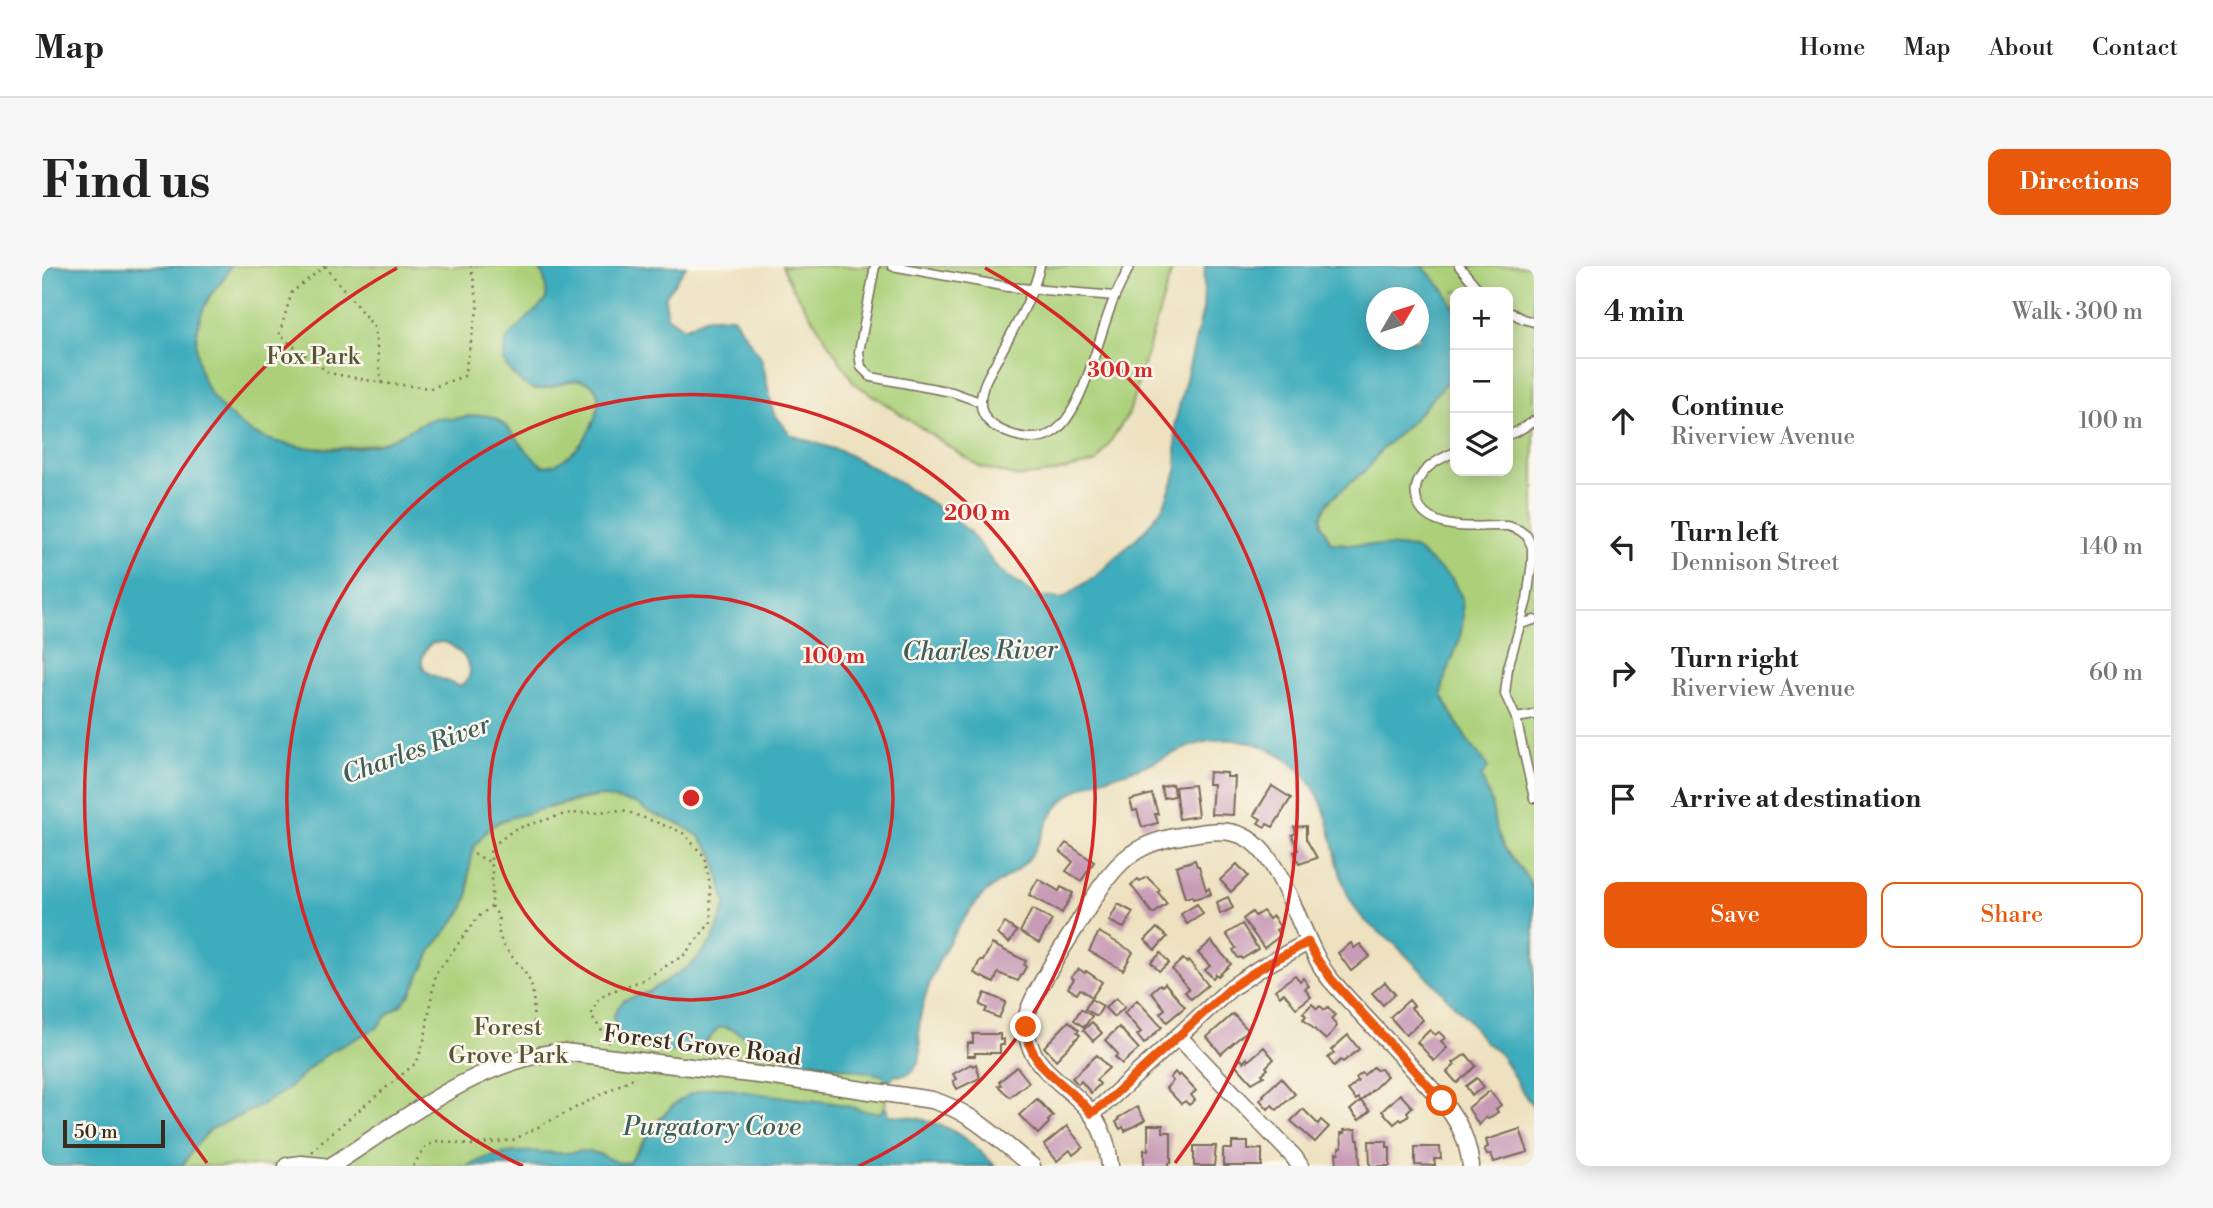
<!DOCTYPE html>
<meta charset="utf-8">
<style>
body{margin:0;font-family:"Libre Bodoni",serif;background:#f6f6f6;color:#222}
.controls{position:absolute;right:21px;top:21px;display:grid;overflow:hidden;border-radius:14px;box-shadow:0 4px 18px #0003}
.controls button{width:63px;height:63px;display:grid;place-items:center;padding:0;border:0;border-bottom:2px solid #e0e0e0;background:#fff;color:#222;font:35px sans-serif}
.compass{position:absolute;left:1324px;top:21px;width:63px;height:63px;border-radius:50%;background:#fff;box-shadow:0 4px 18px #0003;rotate:51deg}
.scale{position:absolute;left:21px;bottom:18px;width:102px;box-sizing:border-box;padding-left:7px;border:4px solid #3b2a1e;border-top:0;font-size:19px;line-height:24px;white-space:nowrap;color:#3b2a1e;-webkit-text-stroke:5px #fbf7ec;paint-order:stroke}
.stop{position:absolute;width:21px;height:21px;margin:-16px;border:5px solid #ea580c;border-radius:50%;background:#fff}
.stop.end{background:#ea580c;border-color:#fff;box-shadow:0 2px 7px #0008}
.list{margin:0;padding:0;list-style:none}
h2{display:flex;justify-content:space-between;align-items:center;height:91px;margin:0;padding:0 28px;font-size:30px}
h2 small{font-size:23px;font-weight:400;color:#767676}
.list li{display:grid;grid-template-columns:46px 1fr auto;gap:21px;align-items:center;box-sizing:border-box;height:126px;padding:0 28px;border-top:2px solid #e0e0e0}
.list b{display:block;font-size:26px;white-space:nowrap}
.list p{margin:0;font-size:23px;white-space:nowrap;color:#767676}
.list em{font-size:23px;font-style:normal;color:#767676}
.actions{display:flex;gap:14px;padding:21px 28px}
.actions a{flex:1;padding:16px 0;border:2px solid #ea580c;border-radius:14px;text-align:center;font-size:24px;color:#ea580c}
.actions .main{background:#ea580c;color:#fff}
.icon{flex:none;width:38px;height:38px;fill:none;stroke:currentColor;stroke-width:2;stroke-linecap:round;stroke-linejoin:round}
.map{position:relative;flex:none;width:1492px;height:900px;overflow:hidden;border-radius:14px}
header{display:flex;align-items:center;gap:42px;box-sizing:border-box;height:98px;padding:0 35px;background:#fff;border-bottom:2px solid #e0e0e0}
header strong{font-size:33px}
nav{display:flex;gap:38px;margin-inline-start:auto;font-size:24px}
.intro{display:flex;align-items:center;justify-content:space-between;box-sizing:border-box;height:168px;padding:0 42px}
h1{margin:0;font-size:49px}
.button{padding:18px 32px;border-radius:14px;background:#ea580c;color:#fff;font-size:24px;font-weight:700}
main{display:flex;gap:42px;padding:0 42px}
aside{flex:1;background:#fff;border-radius:14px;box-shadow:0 4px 18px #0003}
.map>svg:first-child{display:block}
.green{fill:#abd079;stroke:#737d4c;stroke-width:2}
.water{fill:#3eacbc;stroke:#3c6b6d;stroke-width:2;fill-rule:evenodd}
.building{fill:#c79ab6}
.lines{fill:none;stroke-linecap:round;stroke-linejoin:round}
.service-casing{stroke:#796a57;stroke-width:11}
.minor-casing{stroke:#796a57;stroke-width:19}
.path{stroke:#796a57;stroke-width:2.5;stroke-dasharray:2 5;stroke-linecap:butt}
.service{stroke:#fff;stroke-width:8}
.minor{stroke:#fff;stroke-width:16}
.route{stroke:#ea580c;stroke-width:9}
.ring{fill:none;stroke:#d62828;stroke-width:3.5}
.labels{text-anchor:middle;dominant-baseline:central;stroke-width:5;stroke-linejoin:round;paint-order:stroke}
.park-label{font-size:24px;fill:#575435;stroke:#fbf7ec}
.street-label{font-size:24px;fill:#3b2a1e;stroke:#fbf7ec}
.water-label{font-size:26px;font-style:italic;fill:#3c5e5d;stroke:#fbf7ec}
.centre{fill:#d62828;stroke:#fbf7ec;stroke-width:3.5}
.ring-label{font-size:21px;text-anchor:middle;font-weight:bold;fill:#d62828;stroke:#fbf7ec;stroke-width:5;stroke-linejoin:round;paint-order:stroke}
</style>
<header>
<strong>Map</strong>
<nav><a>Home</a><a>Map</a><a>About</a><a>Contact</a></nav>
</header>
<div class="intro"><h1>Find us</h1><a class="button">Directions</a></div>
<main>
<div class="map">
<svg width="1492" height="900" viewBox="0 0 1492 900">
<rect width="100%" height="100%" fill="#fbf7ec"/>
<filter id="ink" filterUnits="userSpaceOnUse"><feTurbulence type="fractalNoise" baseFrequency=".0143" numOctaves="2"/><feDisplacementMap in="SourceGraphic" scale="14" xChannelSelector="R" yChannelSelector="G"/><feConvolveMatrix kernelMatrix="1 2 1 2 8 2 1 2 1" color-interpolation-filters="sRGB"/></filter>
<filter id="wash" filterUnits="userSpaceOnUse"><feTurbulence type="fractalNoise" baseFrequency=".00686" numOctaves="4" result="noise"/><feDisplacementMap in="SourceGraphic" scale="28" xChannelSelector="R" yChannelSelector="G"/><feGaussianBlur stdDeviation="1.57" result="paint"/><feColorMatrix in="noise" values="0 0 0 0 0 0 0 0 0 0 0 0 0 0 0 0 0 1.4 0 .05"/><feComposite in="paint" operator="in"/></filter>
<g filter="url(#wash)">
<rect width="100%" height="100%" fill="#ede1c0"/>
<g class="green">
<path d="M0,0H495C503,9 505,21 504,34C492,52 470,60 463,81C460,91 462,98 468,105C498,141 513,109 541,115C570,121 551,164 539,178C489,238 484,157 445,150C433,148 421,152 409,153C401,154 395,151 388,154C372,161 357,172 340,176C298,185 254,186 215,169C205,165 197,157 189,151C177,140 166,129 160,114Z"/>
<polygon points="740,0 1131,0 1087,147 1055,196 1009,207 976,211 938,201 812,117 749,19"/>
<path d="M1380,0H1492V627L1487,614L1462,582L1453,559L1449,535L1438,511L1443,496L1425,474L1400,430L1401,418L1418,372L1421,353L1410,313L1372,282L1289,277C1284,268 1277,258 1281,247C1287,229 1314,213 1327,201C1332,195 1335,188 1340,183C1366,158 1394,133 1413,102V205H1466V26H1413V44L1403,25Z"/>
<path d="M557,530L594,537L607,546L640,559L658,571L671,587L684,638L673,670L663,684L649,699L606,726L582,734L616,785L659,780L666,775L676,762L683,761L692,764L715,779L749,792L840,809L846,815L843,841L838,847L825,846L794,837L707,827L677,821L637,835L616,854L587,896C572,900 562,887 546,885C537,884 527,888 518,887C485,885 456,883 426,900H140L155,878L169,863L218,840L247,822L273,797L291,784L335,762L345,749L359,739L369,727L391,682L421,644L427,618V599L432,581L448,561L471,550Z"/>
</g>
<g class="water">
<path d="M0,0H188C185,13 175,19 168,30C163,39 158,50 156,60C150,92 160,125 185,147C194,155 204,165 215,169C251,185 307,188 345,175C358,170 383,154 394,152C399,151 404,153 410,153C421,152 435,147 447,150C469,156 482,188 501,200C516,200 523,192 534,183C548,170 573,121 541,115C525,111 509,125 493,123C480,121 467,105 461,94L464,76L468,69L504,34C505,21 503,9 495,0H644L623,31L625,50L642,62L665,51H691L720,94L731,146L749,169L801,186L842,207L888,236L927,265L957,304L995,330L1019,333L1054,310L1103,264L1122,239L1135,205L1133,157L1161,44L1163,0H1380L1403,25L1413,44V102L1403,118L1371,154L1337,186L1328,200L1287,235L1280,248L1279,257L1289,277L1372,282L1410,313L1420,332L1421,353L1418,372L1401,418L1400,430L1425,474L1443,496L1446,502L1439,511L1449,535L1453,559L1462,582L1487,614L1492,627V841C1476,825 1470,800 1454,784C1450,780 1445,779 1441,774C1437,769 1433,763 1429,757C1406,731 1380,706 1356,681C1341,667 1324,660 1313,642C1288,603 1296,552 1266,514C1243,485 1206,468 1168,475C1144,479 1122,493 1099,501C1072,510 1044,514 1022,534C1003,550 1000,578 984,596C970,610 951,618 938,632C912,663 891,699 881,739C879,746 877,757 877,765C877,784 884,793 867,808L851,810L848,815L844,814L840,809L749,792L715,779L692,764L683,761L676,762C670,769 666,776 657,780C640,789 599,787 583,775C576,769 573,759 571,751L576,741L582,734L606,726L649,699L663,684L673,670L684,638L671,587L658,571L640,559L607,546L594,537L557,530L537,533L457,555L448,561L432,581L426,610L427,627L421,644L391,682L369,727L359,739L345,749L335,762L291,784L273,797L247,822L218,840L169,863L155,878L140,900H0ZM1335,32H1377V74H1335ZM403,376C419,383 441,406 418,420C412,419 407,416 402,414C380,407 372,397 389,377Z"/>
<path d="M677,821C714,829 752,831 790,837C806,839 821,846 838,847L843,841L848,849C894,851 922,866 953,900H426C456,883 485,885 518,887C527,888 537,884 546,885C562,887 572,900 587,896C615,862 626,825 677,821Z"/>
</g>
<g id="blocks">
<g class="building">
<polygon points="1167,506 1185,507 1185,511 1193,511 1191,549 1169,548 1171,518 1166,518"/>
<polygon points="1130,518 1133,530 1122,532 1119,521"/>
<polygon points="1152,519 1156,550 1137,553 1133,521"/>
<polygon points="1230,520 1249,532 1231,561 1225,558 1223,561 1216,557 1219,553 1212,549"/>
<polygon points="1110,528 1116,548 1113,548 1116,557 1100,561 1095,544 1091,545 1088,534"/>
<polygon points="1264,560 1264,573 1275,592 1257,598 1252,586 1256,584 1250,569 1254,567 1252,561"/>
<polygon points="1024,577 1052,596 1039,615 1024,605 1031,596 1018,585"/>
<polygon points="1153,594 1155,600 1157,600 1164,624 1167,622 1169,628 1151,633 1150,630 1143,632 1134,600"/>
<polygon points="1195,598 1206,610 1189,626 1178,614"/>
<polygon points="1105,611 1118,624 1116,626 1125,638 1111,648 1089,619 1096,613 1098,615"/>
<polygon points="996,613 1017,625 1019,621 1031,627 1020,647 987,629"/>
<polygon points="1186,631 1191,642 1178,648 1175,636"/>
<polygon points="1076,638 1091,646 1082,662 1067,655"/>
<polygon points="1155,638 1161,648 1145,658 1139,648"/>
<polygon points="990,643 1010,654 997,677 978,666"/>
<polygon points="1221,645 1227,653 1231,650 1238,661 1234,664 1238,670 1222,682 1201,653 1210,646 1213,650"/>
<polygon points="963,657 975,665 967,677 955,668"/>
<polygon points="1200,658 1216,683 1200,693 1199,691 1196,692 1191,684 1194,682 1184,668"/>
<polygon points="1115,662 1125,671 1113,684 1103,674"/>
<polygon points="1057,666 1091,686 1081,704 1047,685"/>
<polygon points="1169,675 1189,698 1176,710 1174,708 1171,712 1163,704 1168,700 1156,687"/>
<polygon points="1309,677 1312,682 1318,678 1328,690 1309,705 1296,687"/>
<polygon points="950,678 984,695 982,699 984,701 976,715 956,707 952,717 932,707 938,694 941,695"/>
<polygon points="1119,687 1127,697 1117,705 1109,696"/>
<polygon points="1141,693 1145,697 1147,695 1166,719 1149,733 1143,726 1147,723 1130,703"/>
<polygon points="1037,703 1043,707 1044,705 1060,716 1050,731 1038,723 1035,728 1026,722 1032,713 1029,711"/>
<polygon points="1253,709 1258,715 1261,712 1267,720 1263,723 1269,731 1254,742 1242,727 1238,730 1233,724"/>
<polygon points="1343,716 1353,728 1341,739 1330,727"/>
<polygon points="1123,717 1143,741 1125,756 1118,747 1123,743 1109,726 1118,718 1120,720"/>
<polygon points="943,727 964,736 957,752 943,746 945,742 938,739"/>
<polygon points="1074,732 1083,741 1072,751 1063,742"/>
<polygon points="1049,733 1061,740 1055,750 1043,743"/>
<polygon points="1095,734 1120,761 1102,778 1095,769 1099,766 1082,747"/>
<polygon points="1367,734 1372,740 1369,742 1381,754 1364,769 1348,751"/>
<polygon points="1270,738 1275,743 1278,740 1283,744 1286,741 1293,749 1289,753 1295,760 1284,774 1261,753 1264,750 1261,747"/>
<polygon points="1039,743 1050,750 1042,761 1032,754"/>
<polygon points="1191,748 1206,764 1179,788 1165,771"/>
<polygon points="1027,755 1037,764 1035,766 1038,769 1014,794 1002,781"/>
<polygon points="1050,756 1060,767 1051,775 1041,764"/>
<polygon points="1077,761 1097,783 1080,798 1073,791 1076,788 1063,774"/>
<polygon points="1388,764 1393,769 1397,766 1403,772 1399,775 1405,782 1392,795 1375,776"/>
<polygon points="931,768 958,768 958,774 962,773 962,779 958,779 958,787 933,787 933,790 925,790 926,777 931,777"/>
<polygon points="1306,769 1317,783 1301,796 1299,794 1292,800 1286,792 1292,787 1289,784"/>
<polygon points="1222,781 1232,793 1224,801 1226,803 1220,808 1222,810 1210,817 1193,798 1199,793 1201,796 1205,792 1206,795"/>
<polygon points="1424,788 1434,800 1415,817 1405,806 1413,799 1411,797"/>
<polygon points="1055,789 1067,802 1054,814 1058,818 1049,827 1039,815 1036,818 1030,812"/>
<polygon points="929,798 931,800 934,798 938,812 915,823 911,815 914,813 911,808"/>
<polygon points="975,801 987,816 968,831 956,820 959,819 957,816"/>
<polygon points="1331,801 1334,804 1339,803 1345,810 1319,835 1316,832 1314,834 1306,824 1316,815 1314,812 1320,807 1322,809"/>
<polygon points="1133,806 1136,810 1138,808 1154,825 1149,829 1153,834 1147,839 1143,835 1139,838 1124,822 1131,815 1128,812"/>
<polygon points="1239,812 1253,828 1235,844 1230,839 1226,843 1218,834 1222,830 1221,829"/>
<polygon points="1435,812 1442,821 1430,829 1424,820"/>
<polygon points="1448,825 1459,839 1454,843 1456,846 1446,853 1444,851 1437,859 1426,842"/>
<polygon points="1358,828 1370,841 1365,846 1367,849 1360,855 1358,853 1352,858 1340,845"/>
<polygon points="995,833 1011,850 1006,855 1007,857 996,868 977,849"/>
<polygon points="1319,835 1328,845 1317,854 1308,844"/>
<polygon points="1095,841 1103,854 1083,865 1081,861 1078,863 1074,856 1077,854 1076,852"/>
<polygon points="1261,843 1276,858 1279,854 1287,861 1273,876 1249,855"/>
<polygon points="1106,859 1121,859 1121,866 1129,866 1129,897 1127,897 1127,900 1102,900 1102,884 1106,884"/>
<polygon points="1025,860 1041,881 1031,889 1028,884 1015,895 1002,879"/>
<polygon points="1314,863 1315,874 1317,874 1318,900 1295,900 1294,887 1297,887 1297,882 1300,881 1299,867 1303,867 1302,864"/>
<polygon points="1478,863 1486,886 1452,896 1449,888 1445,889 1442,883 1446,881 1444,874"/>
<polygon points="1327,875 1345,875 1345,881 1348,881 1348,900 1328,900"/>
<polygon points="1190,876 1206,876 1206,884 1220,883 1220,900 1181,900 1181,883 1190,883"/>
<polygon points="1152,880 1174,880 1172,900 1152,900"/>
<polygon points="1373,881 1398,881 1399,893 1392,893 1393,900 1373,899"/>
</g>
</g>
</g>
<g filter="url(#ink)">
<use href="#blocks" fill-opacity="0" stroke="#796a57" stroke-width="2"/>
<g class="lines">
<g class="service-casing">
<g id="service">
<polyline points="833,0 817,86 819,101 829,111 910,126 938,136"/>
<polyline points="850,0 966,21 1073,30"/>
<path d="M998,0C991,31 974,58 959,87C951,102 939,118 939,135C938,149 947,158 959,164C974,171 994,176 1010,167C1039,151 1056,74 1068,43C1073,28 1081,14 1088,0"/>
<polyline points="1417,0 1439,26"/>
<polyline points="1466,45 1481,53 1492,56"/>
<polyline points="1466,169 1476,165 1492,155"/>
<path d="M1413,186C1402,191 1389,197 1381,207C1367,225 1374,247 1395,255C1416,264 1444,259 1466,260L1477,264L1485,270L1490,281V296L1485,334L1466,402L1463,428L1474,452L1492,532"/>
<polyline points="1479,358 1492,354"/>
<polyline points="1474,452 1492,449"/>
</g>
</g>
<g class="minor-casing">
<g id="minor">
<polyline points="1136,770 1252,891 1258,900"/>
<polyline points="1049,847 1062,838 1190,721 1220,701 1266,676"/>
<polyline points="245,900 259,898 281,900"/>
<path d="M289,900C355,858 443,789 522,786L725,810L890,834C933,847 956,874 990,900"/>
<path d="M1068,900C1066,879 1059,858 1045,842C1020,814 982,799 984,755C985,733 1033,663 1047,640C1071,599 1091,577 1139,570C1155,567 1176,563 1192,567C1241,577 1257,675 1288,713C1316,745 1346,775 1374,806C1389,823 1407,840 1417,860C1424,872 1427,886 1429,900"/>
</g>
</g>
<g class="path">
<polyline points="283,0 250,26 237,69 287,107 340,117 389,122 422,110 436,40 429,0"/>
<polyline points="283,0 332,61 340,117"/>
<polyline points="432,588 450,597"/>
<path d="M450,640L457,651C452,682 475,690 487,714C494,728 490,743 492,758C493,763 496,769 497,774"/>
<polyline points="270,886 280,875 375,796 383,771 393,709 436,651 450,640 450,602 448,582 473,563 523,548 581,544 640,566 662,590 668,619 669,656 642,689 601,714 565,727 555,735 549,749 568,777"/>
<polyline points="371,900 384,880 396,875 429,879 471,874 595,810"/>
</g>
<use href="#service" class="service"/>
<use href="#minor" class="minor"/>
</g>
</g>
<g class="lines" filter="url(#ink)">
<path class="route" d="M984,761C988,807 1025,815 1049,847L1062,838L1190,721L1220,701L1266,676L1275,693L1290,714L1400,835"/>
</g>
<g class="ring">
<circle cx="649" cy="532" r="202"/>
<path d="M481 900A404 404 0 1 1 817 900"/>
<path d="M165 897A606 606 0 0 1 355 2M943 2A606 606 0 0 1 1133 897"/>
</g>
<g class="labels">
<g class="park-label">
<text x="271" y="91">Fox Park</text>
<text x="466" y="762">Forest<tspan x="466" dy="28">Grove Park</tspan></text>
</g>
<g class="street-label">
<text transform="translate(660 780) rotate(7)">Forest Grove Road</text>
</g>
<g class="water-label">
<text transform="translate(938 385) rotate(-1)">Charles River</text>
<text transform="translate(374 484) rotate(-20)">Charles River</text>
<text x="670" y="861">Purgatory Cove</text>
</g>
</g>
<circle cx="649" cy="532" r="10" class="centre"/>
<g class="ring-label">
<text x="1078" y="111">300 m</text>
<text x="935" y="254">200 m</text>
<text x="792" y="397">100 m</text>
</g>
</svg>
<div class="controls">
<button>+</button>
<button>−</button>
<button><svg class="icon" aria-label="layers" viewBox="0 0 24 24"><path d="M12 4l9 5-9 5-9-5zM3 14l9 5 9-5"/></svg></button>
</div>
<svg class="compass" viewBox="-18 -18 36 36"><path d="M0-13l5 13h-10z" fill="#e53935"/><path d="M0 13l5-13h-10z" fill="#767676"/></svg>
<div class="scale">50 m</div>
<div class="stop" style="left:1400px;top:835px"></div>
<div class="stop end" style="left:984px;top:761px"></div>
</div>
<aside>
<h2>4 min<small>Walk · 300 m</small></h2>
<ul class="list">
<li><svg class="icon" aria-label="ahead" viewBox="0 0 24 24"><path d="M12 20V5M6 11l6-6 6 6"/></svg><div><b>Continue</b><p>Riverview Avenue</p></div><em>100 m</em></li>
<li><svg class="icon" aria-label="left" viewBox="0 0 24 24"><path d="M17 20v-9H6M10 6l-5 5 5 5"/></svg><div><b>Turn left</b><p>Dennison Street</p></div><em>140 m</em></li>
<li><svg class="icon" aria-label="right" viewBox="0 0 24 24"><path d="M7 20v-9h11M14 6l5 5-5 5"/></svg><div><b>Turn right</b><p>Riverview Avenue</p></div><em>60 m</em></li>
<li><svg class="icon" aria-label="arrive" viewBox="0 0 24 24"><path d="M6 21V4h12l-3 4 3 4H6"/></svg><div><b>Arrive at destination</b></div></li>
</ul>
<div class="actions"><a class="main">Save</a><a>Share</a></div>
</aside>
</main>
